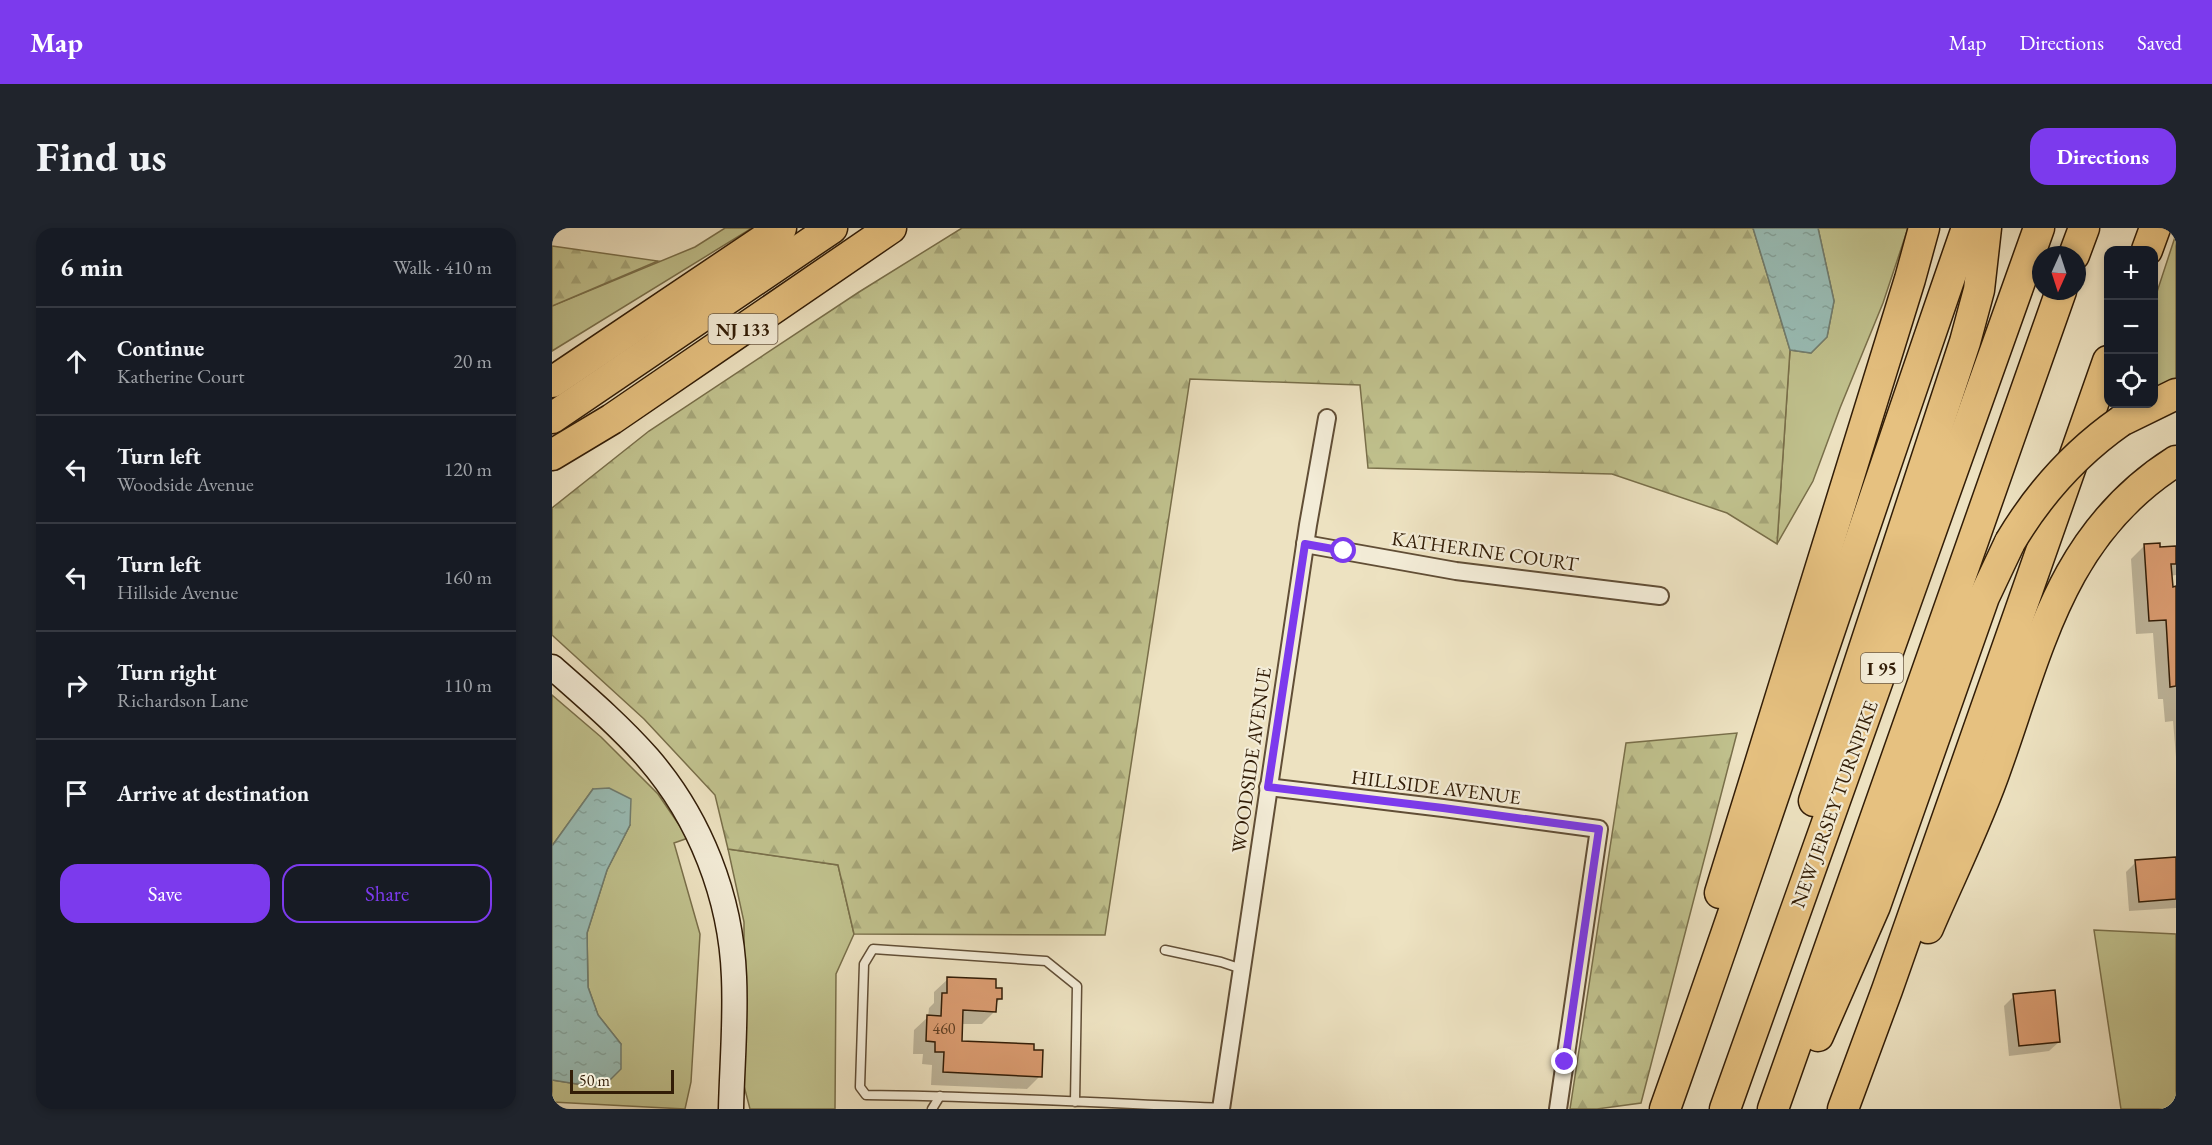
<!DOCTYPE html>
<meta charset="utf-8">
<style>
body{margin:0;font-family:"EB Garamond",serif;background:#20242c;color:#f1f3f6}
.controls{position:absolute;right:18px;top:18px;display:grid;overflow:hidden;border-radius:12px;box-shadow:0 3px 9px #0003}
.controls button{width:54px;height:54px;display:grid;place-items:center;padding:0;border:0;border-bottom:2px solid #363941;background:#171b24;color:#f1f3f6;font:30px sans-serif}
.compass{position:absolute;left:1480px;top:18px;width:54px;height:54px;border-radius:50%;background:#171b24;box-shadow:0 3px 9px #0003;rotate:183deg}
.scale{position:absolute;left:18px;bottom:15px;width:104px;box-sizing:border-box;padding-left:6px;border:3px solid #321d07;border-top:0;font-size:16px;line-height:21px;white-space:nowrap;color:#321d07;-webkit-text-stroke:4px #f3ecd7;paint-order:stroke}
.stop{position:absolute;width:18px;height:18px;margin:-14px;border:4px solid #7c3aed;border-radius:50%;background:#fff}
.stop.end{background:#7c3aed;border-color:#fff;box-shadow:0 2px 6px #0008}
.list{margin:0;padding:0;list-style:none}
h2{display:flex;justify-content:space-between;align-items:center;height:78px;margin:0;padding:0 24px;font-size:26px}
h2 small{font-size:20px;font-weight:400;color:#9ea1a6}
.list li{display:grid;grid-template-columns:39px 1fr auto;gap:18px;align-items:center;box-sizing:border-box;height:108px;padding:0 24px;border-top:2px solid #363941}
.list b{display:block;font-size:22px;white-space:nowrap}
.list p{margin:0;font-size:20px;white-space:nowrap;color:#9ea1a6}
.list em{font-size:20px;font-style:normal;color:#9ea1a6}
.actions{display:flex;gap:12px;padding:18px 24px}
.actions a{flex:1;padding:14px 0;border:2px solid #7c3aed;border-radius:18px;text-align:center;font-size:21px;color:#7c3aed}
.actions .main{background:#7c3aed;color:#fff}
.icon{flex:none;width:33px;height:33px;fill:none;stroke:currentColor;stroke-width:2;stroke-linecap:round;stroke-linejoin:round}
.map{position:relative;flex:none;width:1624px;height:881px;overflow:hidden;border-radius:18px}
header{display:flex;align-items:center;gap:36px;box-sizing:border-box;height:84px;padding:0 30px;background:#7c3aed;color:#fff}
header strong{font-size:28px}
nav{display:flex;gap:33px;margin-inline-start:auto;font-size:21px}
.intro{display:flex;align-items:center;justify-content:space-between;box-sizing:border-box;height:144px;padding:0 36px}
h1{margin:0;font-size:42px}
.button{padding:15px 27px;border-radius:18px;background:#7c3aed;color:#fff;font-size:21px;font-weight:700}
main{display:flex;gap:36px;padding:0 36px}
aside{flex:1;background:#171b24;border-radius:18px;box-shadow:0 3px 9px #0003}
.map>svg:first-child{display:block}
.green{fill:#c0c18d;stroke:#796f4a;stroke-width:1.5}
.forest{fill:url(#forest-firs);stroke:#796f4a;stroke-width:1.5}
.water{fill:url(#water-ripples);stroke:#707d70;stroke-width:1.5}
.shadow{fill:#0003}
.building{fill:#dc9d72;stroke:#321d07;stroke-width:1.5}
.lines{fill:none;stroke-linecap:round;stroke-linejoin:round}
.lane-casing{stroke:#614e36;stroke-width:11}
.street-casing{stroke:#614e36;stroke-width:20}
.secondary-casing{stroke:#321d07;stroke-width:27}
.highway-casing{stroke:#321d07;stroke-width:33}
.lane{stroke:#f3ecd7;stroke-width:8}
.street{stroke:#f3ecd7;stroke-width:16}
.secondary{stroke:#f3ecd7;stroke-width:24}
.highway{stroke:#e6c180;stroke-width:30}
.highway-bridge-casing{stroke:#321d07;stroke-width:33;stroke-linecap:butt}
.highway-bridge{stroke:#e6c180;stroke-width:30}
.route{stroke:#7c3aed;stroke-width:8}
.labels{text-anchor:middle;dominant-baseline:central;stroke-width:4.5;stroke-linejoin:round;paint-order:stroke}
.number-label{font-size:16px;fill:#5c3d22}
.shield{fill:#f3ecd7;stroke:#6c5b45;stroke-width:1.5}
.shield-label{font-size:18px;font-weight:bold;fill:#321d07}
.street-label{font-size:20px;fill:#321d07;stroke:#f3ecd7}
</style>
<header>
<strong>Map</strong>
<nav><a>Map</a><a>Directions</a><a>Saved</a></nav>
</header>
<div class="intro"><h1>Find us</h1><a class="button">Directions</a></div>
<main>
<aside>
<h2>6 min<small>Walk · 410 m</small></h2>
<ul class="list">
<li><svg class="icon" aria-label="ahead" viewBox="0 0 24 24"><path d="M12 20V5M6 11l6-6 6 6"/></svg><div><b>Continue</b><p>Katherine Court</p></div><em>20 m</em></li>
<li><svg class="icon" aria-label="left" viewBox="0 0 24 24"><path d="M17 20v-9H6M10 6l-5 5 5 5"/></svg><div><b>Turn left</b><p>Woodside Avenue</p></div><em>120 m</em></li>
<li><svg class="icon" aria-label="left" viewBox="0 0 24 24"><path d="M17 20v-9H6M10 6l-5 5 5 5"/></svg><div><b>Turn left</b><p>Hillside Avenue</p></div><em>160 m</em></li>
<li><svg class="icon" aria-label="right" viewBox="0 0 24 24"><path d="M7 20v-9h11M14 6l5 5-5 5"/></svg><div><b>Turn right</b><p>Richardson Lane</p></div><em>110 m</em></li>
<li><svg class="icon" aria-label="arrive" viewBox="0 0 24 24"><path d="M6 21V4h12l-3 4 3 4H6"/></svg><div><b>Arrive at destination</b></div></li>
</ul>
<div class="actions"><a class="main">Save</a><a>Share</a></div>
</aside>
<div class="map">
<svg width="1624" height="881" viewBox="0 0 1624 881">
<defs>
<pattern id="forest-firs" width="22" height="20" patternUnits="userSpaceOnUse" patternTransform="scale(1.5)"><rect width="22" height="20" fill="#c0c18d"/><path d="M5 1l3.5 6h-7zM16 11l3.5 6h-7z" fill="#a5a578"/></pattern>
<pattern id="water-ripples" width="26" height="14" patternUnits="userSpaceOnUse" patternTransform="scale(1.5)"><rect width="26" height="14" fill="#99bdb6"/><path d="M2 4q2-2 4 0t4 0M15 11q2-2 4 0t4 0" fill="none" stroke="#84a29b"/></pattern>
</defs>
<rect width="100%" height="100%" fill="#ede2c1"/>
<filter id="stains"><feTurbulence type="fractalNoise" baseFrequency=".00333" numOctaves="4"/><feColorMatrix values="0 0 0 0 .2 0 0 0 0 .09 0 0 0 0 .02 0 0 0 .5 -.17"/></filter>
<radialGradient id="worn" r=".72"><stop offset=".6" stop-color="#630" stop-opacity="0"/><stop offset="1" stop-color="#630" stop-opacity=".3"/></radialGradient>
<g class="green">
<polygon points="173,0 200,0 0,123 0,78 143,19"/>
<polygon points="1266,0 1356,0 1331,75 1288,180 1261,253 1225,316 1238,122 1259,125 1275,109 1282,73"/>
<polygon points="1624,6 1624,155 1602,166 1602,73"/>
<polygon points="0,467 49,509 106,566 136,610 122,615 148,706 139,854 133,881 0,874 0,852 50,860 69,816 46,787 36,759 35,705 55,642 78,597 41,561 0,618"/>
<polygon points="176,621 286,637 302,706 284,746 283,881 198,881 192,858 192,694"/>
<polygon points="1542,702 1624,706 1624,881 1569,881"/>
</g>
<g class="forest">
<polygon points="410,0 1201,0 1238,122 1225,316 1175,285 1060,246 816,240 808,157 638,151 553,707 302,706 286,637 176,621 163,567 92,491 0,407 0,280 97,203 307,64"/>
<polygon points="0,18 106,33 0,78"/>
<polygon points="1185,505 1089,875 1045,881 1018,881 1074,515"/>
</g>
<g class="water">
<polygon points="1201,0 1266,0 1282,73 1275,109 1259,125 1238,122"/>
<polygon points="57,560 79,571 78,597 55,642 35,705 36,759 46,787 69,816 69,841 50,860 0,852 0,618 41,561"/>
</g>
<g class="shadow">
<polygon points="1592,318 1607,321 1624,320 1624,347 1618,348 1619,360 1624,360 1624,529 1621,493 1613,494 1611,471 1606,471 1601,405 1584,406 1579,331"/>
<polygon points="1624,631 1624,680 1577,683 1574,644 1584,634"/>
<polygon points="396,751 442,761 448,771 443,776 443,783 430,796 409,796 408,814 488,848 475,861 379,857 380,837 370,836 371,826 361,826 362,802 376,789 377,780 382,775 382,764"/>
<polygon points="1462,768 1507,814 1497,823 1457,828 1452,778"/>
</g>
<g class="building">
<polygon points="1608,315 1608,319 1624,318 1624,336 1619,336 1621,359 1624,358 1624,458 1618,459 1614,392 1597,393 1592,316"/>
<polygon points="1624,629 1624,671 1587,674 1583,632"/>
<polygon points="395,749 444,751 444,760 450,760 450,771 445,771 444,784 411,782 410,813 482,816 482,822 491,822 490,849 391,844 392,824 383,824 383,814 374,813 375,787 389,788 390,765 395,765"/>
<polygon points="1503,762 1508,814 1467,818 1461,766"/>
</g>
<g class="lines">
<g class="lane-casing">
<g id="lane">
<polyline points="613,722 669,734 690,741"/>
<path d="M523,874L525,758L494,733L321,721L312,736L308,859L314,867C432,868 551,875 669,880"/>
<polyline points="380,881 388,868"/>
</g>
</g>
<g class="street-casing">
<g id="street">
<polyline points="753,316 904,343 1108,368"/>
<polyline points="716,559 891,580 1047,601 1006,881"/>
<polyline points="669,881 756,297 775,190"/>
</g>
</g>
<g class="secondary-casing">
<path id="secondary" d="M0,439C33,468 67,497 96,530C148,590 179,669 182,749C184,793 180,837 179,881"/>
</g>
<g class="highway-casing">
<g id="highway">
<polyline points="1595,22 1603,0"/>
<polyline points="1522,27 1532,0"/>
<polyline points="0,154 229,0"/>
<polyline points="0,190 280,0"/>
<polyline points="1569,193 1624,166"/>
<polyline points="0,227 60,191 339,0"/>
<polyline points="1262,573 1413,114 1427,62 1434,0"/>
<polyline points="1168,665 1358,51 1372,0"/>
<path d="M1376,700C1399,646 1426,593 1445,537C1487,419 1510,305 1624,233"/>
<polyline points="1266,808 1323,678 1432,369 1458,314"/>
<path d="M1113,881C1217,589 1313,293 1415,0"/>
<polyline points="1173,881 1487,0"/>
<polyline points="1221,881 1509,63"/>
<polyline points="1291,881 1335,762 1556,133"/>
</g>
</g>
<use href="#lane" class="lane"/>
<use href="#street" class="street"/>
<use href="#secondary" class="secondary"/>
<use href="#highway" class="highway"/>
<g class="highway-bridge-casing">
<path id="highway-bridge" d="M1458,314C1487,265 1522,226 1569,193"/>
</g>
<use href="#highway-bridge" class="highway-bridge"/>
</g>
<g class="lines">
<polyline class="route" points="792,323 753,316 716,559 891,580 1047,601 1013,834"/>
</g>
<g class="labels">
<g class="number-label">
<text x="392" y="800">460</text>
</g>
<g class="shield">
<rect x="156.5" y="86" width="69" height="30" rx="4.5"/>
<rect x="1309" y="425" width="42" height="30" rx="4.5"/>
</g>
<g class="shield-label">
<text x="191" y="101">NJ 133</text>
<text x="1330" y="440">I 95</text>
</g>
<g class="street-label">
<text transform="translate(933 323) rotate(8)">KATHERINE COURT</text>
<text transform="translate(699 532) rotate(-82)">WOODSIDE AVENUE</text>
<text transform="translate(884 559) rotate(7)">HILLSIDE AVENUE</text>
<text transform="translate(1282 576) rotate(-70)">NEW JERSEY TURNPIKE</text>
</g>
</g>
<rect width="100%" height="100%" filter="url(#stains)"/>
<rect width="100%" height="100%" fill="url(#worn)"/>
</svg>
<div class="controls">
<button>+</button>
<button>−</button>
<button><svg class="icon" aria-label="locate" viewBox="0 0 24 24"><circle cx="12" cy="12" r="6"/><path d="M12 2v4M12 18v4M2 12h4M18 12h4"/></svg></button>
</div>
<svg class="compass" viewBox="-18 -18 36 36"><path d="M0-13l5 13h-10z" fill="#e53935"/><path d="M0 13l5-13h-10z" fill="#9ea1a6"/></svg>
<div class="scale">50 m</div>
<div class="stop" style="left:792px;top:323px"></div>
<div class="stop end" style="left:1013px;top:834px"></div>
</div>
</main>
